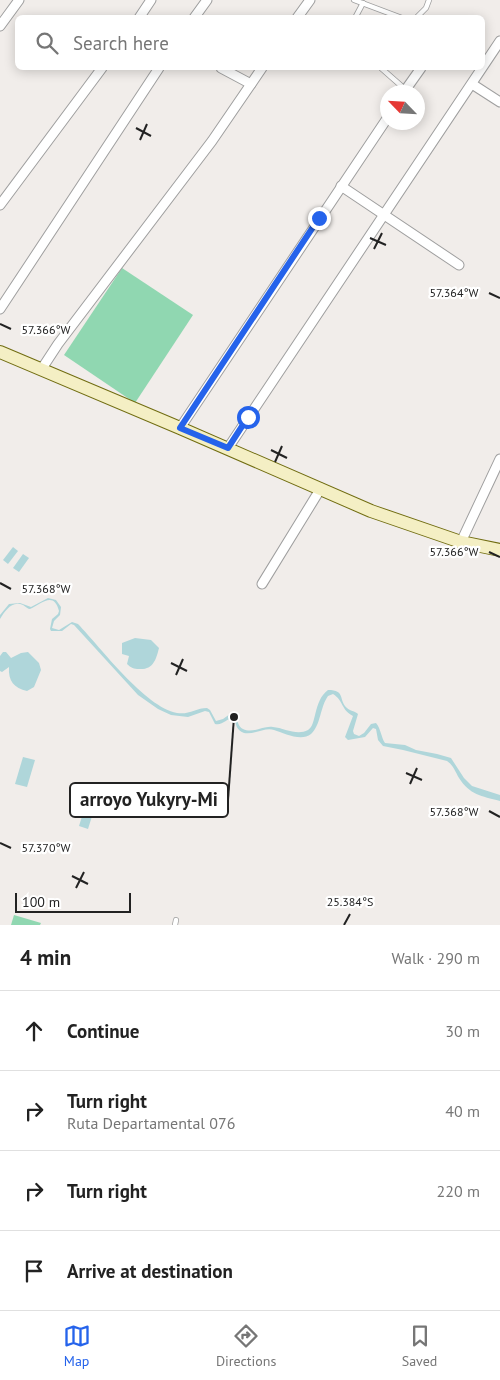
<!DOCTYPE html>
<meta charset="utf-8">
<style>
body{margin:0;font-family:"PT Sans",sans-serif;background:#f2f2f2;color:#222}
.compass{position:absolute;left:380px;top:85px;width:45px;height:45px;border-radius:50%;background:#fff;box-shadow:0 2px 12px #0003;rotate:295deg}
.scale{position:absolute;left:15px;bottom:12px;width:116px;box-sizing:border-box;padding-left:5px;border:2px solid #222;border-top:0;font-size:14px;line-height:18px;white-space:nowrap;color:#222;-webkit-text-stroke:4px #fff;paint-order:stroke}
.stop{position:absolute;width:15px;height:15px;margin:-11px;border:4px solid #2563eb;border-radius:50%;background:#fff}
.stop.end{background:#2563eb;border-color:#fff;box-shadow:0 1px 5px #0008}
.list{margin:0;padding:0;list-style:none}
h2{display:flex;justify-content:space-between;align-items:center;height:65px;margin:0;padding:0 20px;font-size:21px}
h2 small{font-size:16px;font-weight:400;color:#767676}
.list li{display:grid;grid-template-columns:32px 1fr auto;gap:15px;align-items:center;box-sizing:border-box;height:80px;padding:0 20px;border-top:1px solid #e0e0e0}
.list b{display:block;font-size:19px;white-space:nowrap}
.list p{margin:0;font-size:16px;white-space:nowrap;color:#767676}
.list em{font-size:16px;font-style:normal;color:#767676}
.icon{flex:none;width:28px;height:28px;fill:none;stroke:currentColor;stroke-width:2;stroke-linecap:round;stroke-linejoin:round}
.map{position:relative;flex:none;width:500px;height:925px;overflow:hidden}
.search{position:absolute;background:#fff;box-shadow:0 2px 12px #0003;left:15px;right:15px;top:15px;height:55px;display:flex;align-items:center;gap:12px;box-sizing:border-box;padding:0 18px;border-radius:8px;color:#767676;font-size:19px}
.sheet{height:385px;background:#fff}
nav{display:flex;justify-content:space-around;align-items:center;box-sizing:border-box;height:70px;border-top:1px solid #e0e0e0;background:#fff;font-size:14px;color:#767676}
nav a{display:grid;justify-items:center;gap:2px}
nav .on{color:#2563eb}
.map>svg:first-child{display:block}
.pitch{fill:#90d7b1}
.water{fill:#afd6da}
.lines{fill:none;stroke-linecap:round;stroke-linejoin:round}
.lane-casing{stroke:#9f9f9f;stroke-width:6}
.street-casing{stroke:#9f9f9f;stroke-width:11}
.secondary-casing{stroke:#716d11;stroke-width:14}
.lane{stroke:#fff;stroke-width:4.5}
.street{stroke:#fff;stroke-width:9}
.secondary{stroke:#f4efc4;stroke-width:12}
.route{stroke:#2563eb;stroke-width:6}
.ticks{fill:none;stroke:#222;stroke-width:2}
.ticks-label{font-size:12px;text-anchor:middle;fill:#222;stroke:#fff;stroke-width:4.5;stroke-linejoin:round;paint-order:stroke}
.leader{fill:none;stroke:#222;stroke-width:2}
.callout-dot{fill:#222;stroke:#fff;stroke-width:2}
.callout{fill:#fff;stroke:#222;stroke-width:2}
.callout-label{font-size:19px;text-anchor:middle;font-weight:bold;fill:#222}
</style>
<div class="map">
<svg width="500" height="925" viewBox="0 0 500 925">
<rect width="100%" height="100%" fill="#f1edea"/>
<g class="pitch">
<polygon points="122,268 193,315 135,403 64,355"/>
<polygon points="14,915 41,923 40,925 11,925"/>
</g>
<g class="water">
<polygon points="13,547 18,551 8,564 3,560"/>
<polygon points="23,554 29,558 19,572 13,568"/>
<path d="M48,598L56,600L61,607L60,615L54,621L52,628L59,630L72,622L78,624C101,648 145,707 177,713C189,715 196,708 207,708L210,710L216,721L223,719L230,714L236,715C237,719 238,727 243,729C253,734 264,725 273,727C284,728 297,736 308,730C317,725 313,701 328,690C346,690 338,700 347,708C350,711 355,711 358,714L353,731L354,734L359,736L364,733L371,724L376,723C381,729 381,737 385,743L405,745L416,750L437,754L451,758L464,778L472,786L500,795V801C481,796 470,795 459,778C455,771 453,765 447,761L403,750L383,746L378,740L376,729L373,728L365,737L348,740L345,737L353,716C341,710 344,701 333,694L328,696C320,707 321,725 311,734C301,742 284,733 274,730C265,727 254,735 244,733C236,730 236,724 234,718C226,718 223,726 215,724L209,712L205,711L188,717L171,715L158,709L138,695L74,625L71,624L62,631H51L50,629L52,619L58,614L59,611C54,591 42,603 30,609C28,609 26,607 23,605C12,600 5,611 0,619V615L9,604L20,603L31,607Z"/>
<path d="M135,638L151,640L159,648C156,660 153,670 139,669C134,669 131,668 127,664L129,656L122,654V643Z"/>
<path d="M3,652H6L11,658L21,653L28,652L39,663L41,670L34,687L27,691C14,688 8,681 9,667L2,672L0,671V656Z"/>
<polygon points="23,757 35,760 27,787 15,784"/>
<polygon points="84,810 93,813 88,829 79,826"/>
</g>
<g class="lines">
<g class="lane-casing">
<g id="lane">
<polyline points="354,0 402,18"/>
<polyline points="355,18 363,3"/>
<polyline points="416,18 426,8 429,0"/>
<polyline points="381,68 406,90"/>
<polyline points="175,925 176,920"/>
</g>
</g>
<g class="street-casing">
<g id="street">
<polyline points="139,18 151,0"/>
<polyline points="194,18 207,0"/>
<polyline points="297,18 310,0"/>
<polyline points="0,26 19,0"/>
<polyline points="221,68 251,84"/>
<polyline points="472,84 500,102"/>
<polyline points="404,92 421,68"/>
<polyline points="341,186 459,265"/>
<polyline points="0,205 102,68"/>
<polyline points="0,309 159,68"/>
<polyline points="41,370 58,344 212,141 262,68"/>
<polyline points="180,428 388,117"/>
<polyline points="228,448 500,41"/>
<polyline points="461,542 500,459"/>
<polyline points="262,584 321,488"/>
</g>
</g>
<g class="secondary-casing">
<polyline id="secondary" points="0,352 180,428 371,511 461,542 500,550"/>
</g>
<use href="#lane" class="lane"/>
<use href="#street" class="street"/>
<use href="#secondary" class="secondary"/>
</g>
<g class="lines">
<polyline class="route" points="248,417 228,448 180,428 319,218"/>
</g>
<path class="ticks" d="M136,128L151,136M140,140L147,124M370,238L386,245M374,249L382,233M489,293L500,298M0,324L11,329M271,450L287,458M275,462L282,446M489,552L500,557M0,583L11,589M171,663L187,671M176,675L183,659M406,773L422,780M410,784L417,768M489,811L500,817M0,843L11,848M72,876L88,884M76,888L84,872M344,925L350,914"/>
<g class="ticks-label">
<text x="454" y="297">57.364°W</text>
<text x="46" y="334">57.366°W</text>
<text x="454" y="556">57.366°W</text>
<text x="46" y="593">57.368°W</text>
<text x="454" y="816">57.368°W</text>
<text x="46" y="852">57.370°W</text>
<text x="350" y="906">25.384°S</text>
</g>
<path class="leader" d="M234 717L228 800"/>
<circle class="callout-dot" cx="234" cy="717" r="5"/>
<rect class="callout" x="70" y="783" width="158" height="34" rx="5"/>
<g class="callout-label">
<text x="149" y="806">arroyo Yukyry-Mi</text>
</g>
</svg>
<svg class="compass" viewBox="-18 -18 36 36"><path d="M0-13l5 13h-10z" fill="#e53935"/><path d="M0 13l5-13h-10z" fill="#767676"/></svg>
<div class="scale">100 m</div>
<div class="stop" style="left:248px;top:417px"></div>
<div class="stop end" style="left:319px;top:218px"></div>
<div class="search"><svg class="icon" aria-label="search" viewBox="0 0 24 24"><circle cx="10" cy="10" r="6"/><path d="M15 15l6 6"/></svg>Search here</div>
</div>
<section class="sheet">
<h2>4 min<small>Walk · 290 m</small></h2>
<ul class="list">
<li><svg class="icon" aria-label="ahead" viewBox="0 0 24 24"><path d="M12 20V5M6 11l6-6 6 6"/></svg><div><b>Continue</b></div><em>30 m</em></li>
<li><svg class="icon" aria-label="right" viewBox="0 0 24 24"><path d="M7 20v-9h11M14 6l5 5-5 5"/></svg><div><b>Turn right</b><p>Ruta Departamental 076</p></div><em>40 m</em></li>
<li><svg class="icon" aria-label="right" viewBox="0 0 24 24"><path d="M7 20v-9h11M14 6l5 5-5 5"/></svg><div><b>Turn right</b></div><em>220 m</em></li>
<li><svg class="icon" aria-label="arrive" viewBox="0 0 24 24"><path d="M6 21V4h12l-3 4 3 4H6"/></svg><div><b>Arrive at destination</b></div></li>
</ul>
</section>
<nav>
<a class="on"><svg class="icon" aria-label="map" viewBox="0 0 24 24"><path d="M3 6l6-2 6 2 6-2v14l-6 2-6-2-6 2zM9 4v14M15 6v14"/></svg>Map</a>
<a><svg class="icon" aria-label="directions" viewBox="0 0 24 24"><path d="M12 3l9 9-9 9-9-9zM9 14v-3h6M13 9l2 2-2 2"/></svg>Directions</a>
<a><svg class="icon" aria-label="saved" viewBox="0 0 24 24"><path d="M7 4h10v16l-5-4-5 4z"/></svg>Saved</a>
</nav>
